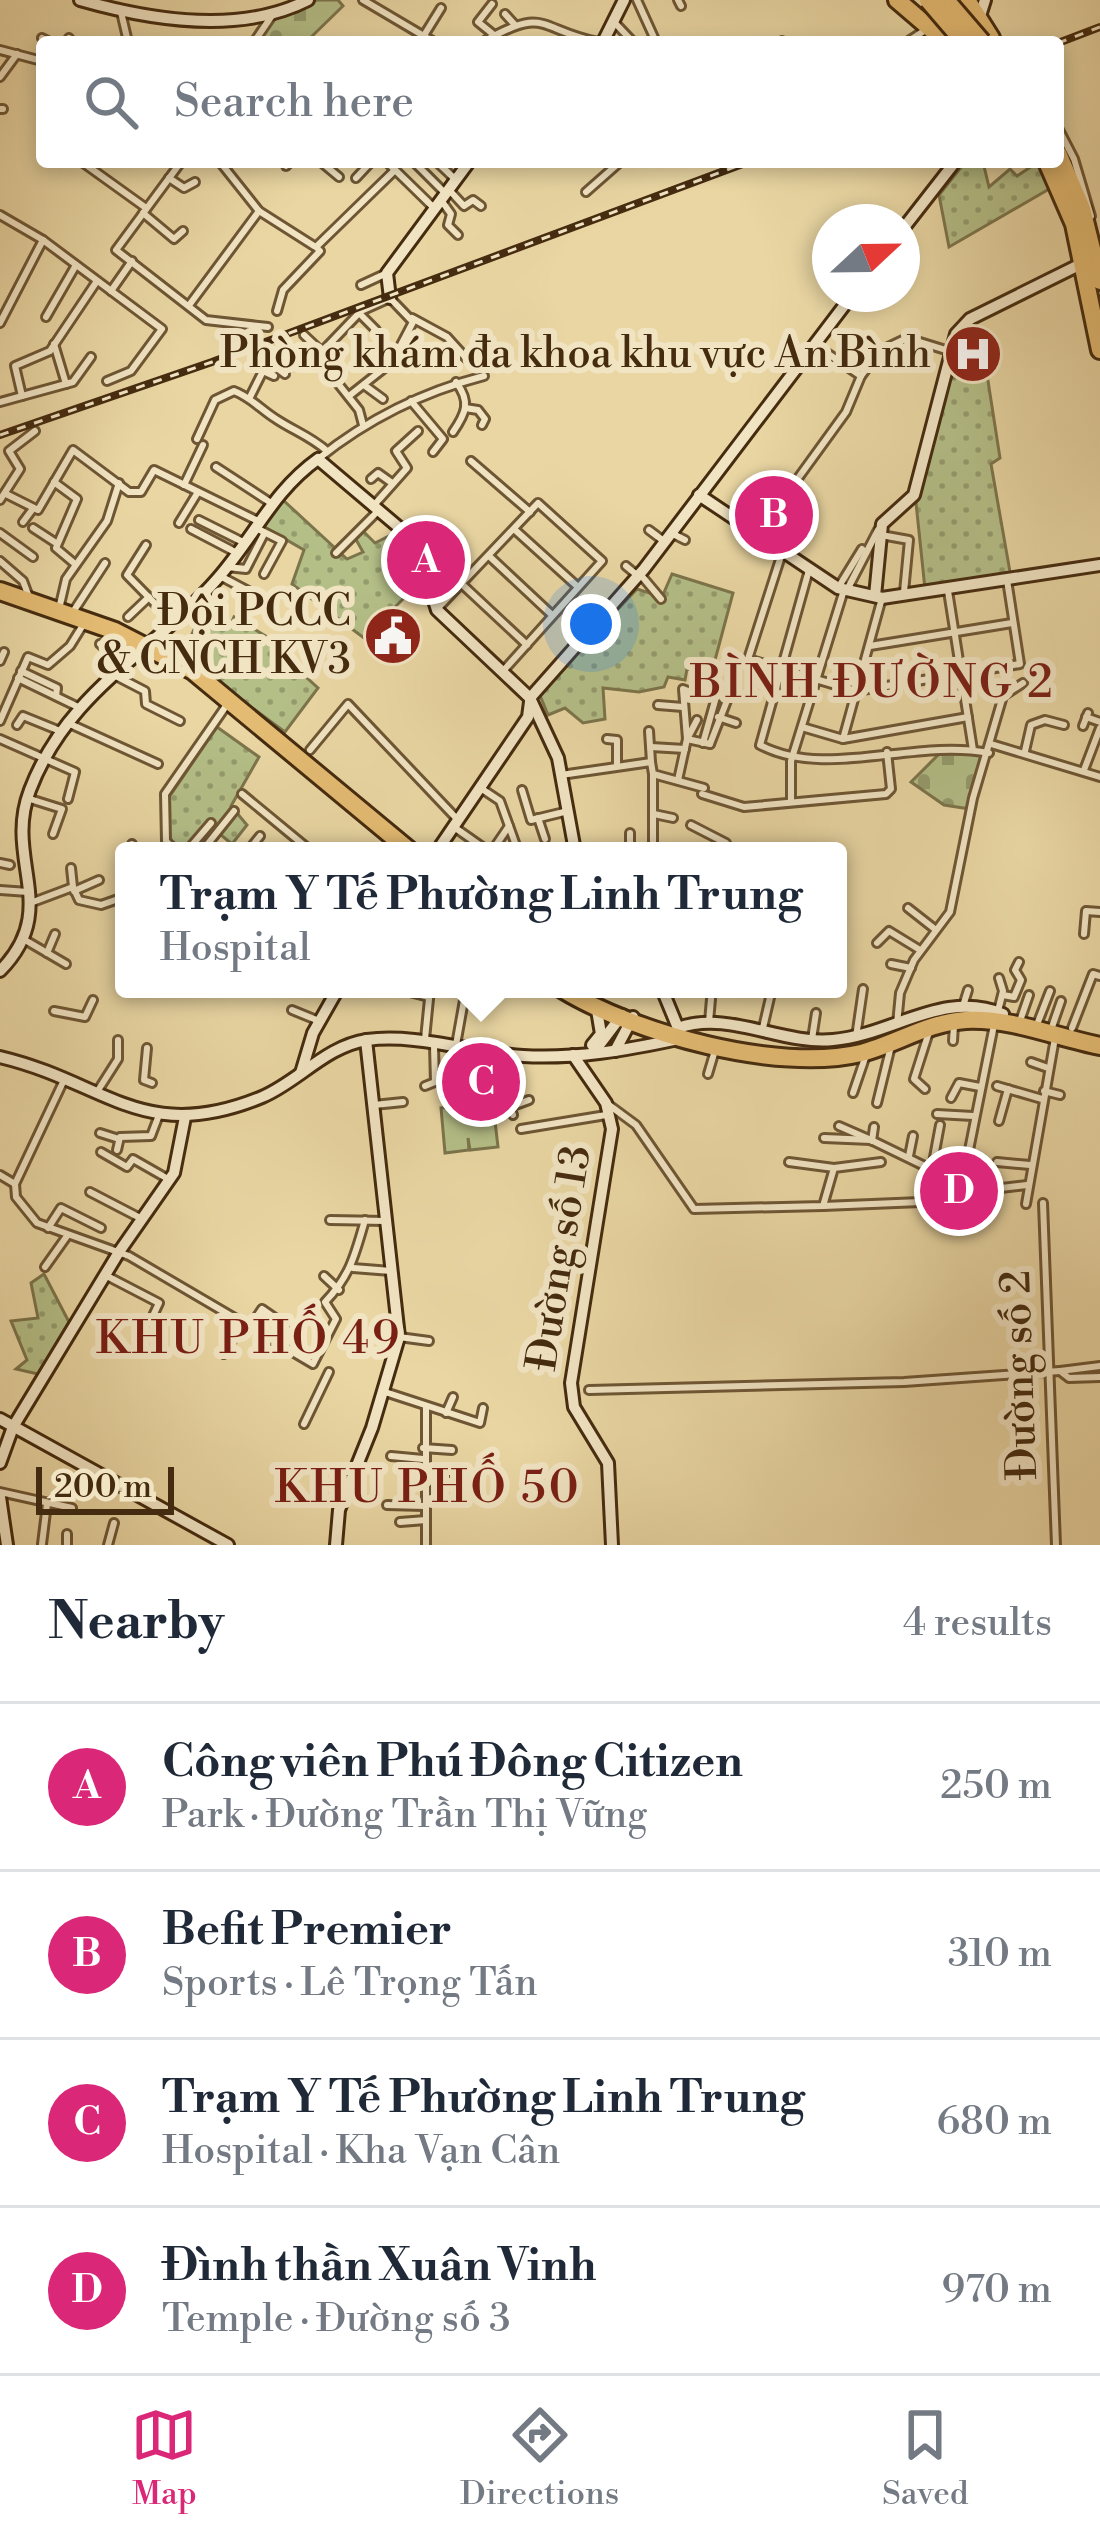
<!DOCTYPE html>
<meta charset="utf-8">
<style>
body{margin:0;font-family:"Libre Bodoni",serif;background:#f2f2f3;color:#1f2937}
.compass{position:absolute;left:812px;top:204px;width:108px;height:108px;border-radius:50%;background:#fff;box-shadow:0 6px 18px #0003;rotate:68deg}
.scale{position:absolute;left:36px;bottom:30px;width:138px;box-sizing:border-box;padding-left:12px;border:6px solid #452b0f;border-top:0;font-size:33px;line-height:42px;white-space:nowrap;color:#452b0f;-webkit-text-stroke:9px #f1e4c3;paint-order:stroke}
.you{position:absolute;left:591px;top:624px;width:42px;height:42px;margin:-30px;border:9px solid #fff;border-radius:50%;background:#1a73e8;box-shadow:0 0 0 18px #1a73e833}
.badge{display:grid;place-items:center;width:78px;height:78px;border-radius:50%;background:#db2777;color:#fff;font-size:39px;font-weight:700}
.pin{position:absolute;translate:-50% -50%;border:6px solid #fff;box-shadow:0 3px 12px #0006}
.popup{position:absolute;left:115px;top:842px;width:732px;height:156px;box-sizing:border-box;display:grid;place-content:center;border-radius:12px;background:#fff;filter:drop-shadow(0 3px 9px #0005);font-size:39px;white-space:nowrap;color:#747a83}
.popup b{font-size:45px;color:#1f2937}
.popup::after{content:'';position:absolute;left:50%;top:100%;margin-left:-24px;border:24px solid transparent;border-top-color:#fff}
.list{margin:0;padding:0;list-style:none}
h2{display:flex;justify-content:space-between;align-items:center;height:156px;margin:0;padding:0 48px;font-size:51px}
h2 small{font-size:39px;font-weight:400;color:#747a83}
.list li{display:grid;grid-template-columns:78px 1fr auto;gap:36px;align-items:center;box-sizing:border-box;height:168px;padding:0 48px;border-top:3px solid #e0e1e3}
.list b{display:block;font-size:45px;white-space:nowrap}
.list p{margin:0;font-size:39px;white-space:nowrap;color:#747a83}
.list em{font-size:39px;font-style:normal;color:#747a83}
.icon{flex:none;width:66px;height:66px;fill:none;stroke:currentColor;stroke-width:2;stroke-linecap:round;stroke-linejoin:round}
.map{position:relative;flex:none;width:1100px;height:1545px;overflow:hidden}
.search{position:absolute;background:#fff;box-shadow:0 6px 18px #0003;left:36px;right:36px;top:36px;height:132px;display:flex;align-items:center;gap:30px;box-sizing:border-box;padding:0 42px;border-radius:12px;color:#747a83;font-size:45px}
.sheet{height:828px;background:#fff}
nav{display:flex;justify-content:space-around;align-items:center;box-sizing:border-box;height:168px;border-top:3px solid #e0e1e3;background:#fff;font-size:33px;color:#747a83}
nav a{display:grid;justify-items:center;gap:6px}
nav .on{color:#db2777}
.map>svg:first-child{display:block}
.grass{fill:url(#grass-dots);stroke:#7c744b;stroke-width:3}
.cemetery{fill:url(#cemetery-stones);stroke:#7c744b;stroke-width:3}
.garden{fill:#b4be87;stroke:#7c744b;stroke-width:3}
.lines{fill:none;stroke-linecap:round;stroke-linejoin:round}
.street-casing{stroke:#6e5634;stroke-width:12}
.secondary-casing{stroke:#452b0f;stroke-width:16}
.highway-casing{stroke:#452b0f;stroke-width:22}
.street{stroke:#f1e4c3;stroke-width:6}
.secondary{stroke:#f1e4c3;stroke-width:10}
.highway{stroke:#e4bb72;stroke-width:16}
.rail-casing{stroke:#452b0f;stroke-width:8}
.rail{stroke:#f1e4c3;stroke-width:3;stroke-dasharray:9;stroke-linecap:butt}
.highway-bridge-casing{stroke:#452b0f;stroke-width:22;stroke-linecap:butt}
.highway-bridge{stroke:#e4bb72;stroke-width:16}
.labels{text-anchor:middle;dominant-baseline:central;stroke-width:12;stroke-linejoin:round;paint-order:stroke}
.poi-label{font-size:42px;fill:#452b0f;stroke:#f1e4c3;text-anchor:end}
.street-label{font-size:42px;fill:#452b0f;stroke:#f1e4c3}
.neighbourhood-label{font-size:45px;letter-spacing:3px;fill:#7a1f14;stroke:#f1e4c3}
</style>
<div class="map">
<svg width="1100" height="1545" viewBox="0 0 1100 1545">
<defs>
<pattern id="grass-dots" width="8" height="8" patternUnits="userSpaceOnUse" patternTransform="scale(3)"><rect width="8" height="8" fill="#b4be87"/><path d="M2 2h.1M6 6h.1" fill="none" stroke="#949b6d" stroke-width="1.8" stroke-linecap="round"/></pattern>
<pattern id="cemetery-stones" width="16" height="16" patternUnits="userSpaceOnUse" patternTransform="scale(3)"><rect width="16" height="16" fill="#b4be87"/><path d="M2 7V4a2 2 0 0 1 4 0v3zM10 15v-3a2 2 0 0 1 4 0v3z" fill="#949b6d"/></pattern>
</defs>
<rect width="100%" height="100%" fill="#e9d6a3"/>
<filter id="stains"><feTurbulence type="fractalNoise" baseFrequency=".00167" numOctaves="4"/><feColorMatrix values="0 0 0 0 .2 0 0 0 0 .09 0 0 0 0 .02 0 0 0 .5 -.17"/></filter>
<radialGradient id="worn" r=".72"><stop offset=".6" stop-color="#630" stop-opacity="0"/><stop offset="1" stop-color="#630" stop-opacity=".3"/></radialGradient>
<g class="grass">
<polygon points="972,162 983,162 989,187 1010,169 1017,176 1038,162 1051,188 949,247 939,195 962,166"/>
<polygon points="986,368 1000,458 991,464 1010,572 925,589 916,503 950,379"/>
<polygon points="283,500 347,559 363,552 354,536 361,529 375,543 393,534 417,585 364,638 292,584 304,550 261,525"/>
<polygon points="672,574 733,593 711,675 687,669 685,680 668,677 664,687 639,692 603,688 605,719 583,723 565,708 548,715 539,693 637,589 662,597"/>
<polygon points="201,614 229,628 234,617 274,641 274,648 318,688 285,732 182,656"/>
<polygon points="217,727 259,757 231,806 247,825 232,844 215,830 197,851 183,851 168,840 165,803"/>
<polygon points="44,1274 69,1322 38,1374 16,1369 27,1360 11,1321 38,1318 31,1283"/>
</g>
<g class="cemetery">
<polygon points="317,0 338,0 343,6 306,42 248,42 274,20"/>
<polygon points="944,749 985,754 970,809 944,805 911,782"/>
</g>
<polygon class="garden" points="493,1104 498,1147 470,1150 468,1138 469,1150 445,1153 441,1108"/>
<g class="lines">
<g class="street-casing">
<g id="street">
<polyline points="363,0 434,42"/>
<polyline points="637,0 656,42"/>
<polyline points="678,0 681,6"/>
<polyline points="492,4 478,22 494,35"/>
<polyline points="121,12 128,42"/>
<polyline points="505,14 515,25"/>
<polyline points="615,23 633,42"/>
<polyline points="423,37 441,8"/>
<polyline points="42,38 50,42"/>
<polyline points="782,41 783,42"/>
<polyline points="67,42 69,38"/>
<polyline points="254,42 271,17"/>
<path d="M483,42C547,5 538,30 598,42"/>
<polyline points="907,42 927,29"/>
<polyline points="0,50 42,61"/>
<polyline points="0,77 17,54"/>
<polyline points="0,109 3,109"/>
<polyline points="1058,128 1074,159 1091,216"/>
<polyline points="82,162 146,208"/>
<polyline points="181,162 116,250 206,320 268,327"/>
<polyline points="220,162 259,211 314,246"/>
<polyline points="321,162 339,177"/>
<polyline points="387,162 434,208"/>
<polyline points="414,162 445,193"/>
<polyline points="437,162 456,180"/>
<polyline points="286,166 290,162"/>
<polyline points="169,178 184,188 195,182"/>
<polyline points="356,178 371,162"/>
<polyline points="451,192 464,206 473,200 481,206"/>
<polyline points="586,192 620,162"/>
<polyline points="441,200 451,214 448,225 458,235"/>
<polyline points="143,213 174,239 183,231"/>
<polyline points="0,215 43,240 162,329 131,371 107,381"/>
<polyline points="361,285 387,273"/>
<polyline points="111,291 132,261"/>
<polyline points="190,304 259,211"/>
<polyline points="277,311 283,290 320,251 316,247 395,170"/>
<polyline points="359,313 376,330"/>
<polyline points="46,317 76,265"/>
<polyline points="412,318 447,337 466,358"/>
<polyline points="0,323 43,240"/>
<polyline points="304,335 321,351"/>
<polyline points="54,344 66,384"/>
<polyline points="372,348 386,367"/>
<polyline points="263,371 269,362 285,374"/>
<polyline points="861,376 880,351 907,338 949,351"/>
<polyline points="364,385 383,399"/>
<polyline points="22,396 15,366 50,351 97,281"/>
<polyline points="349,396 392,362 413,322 390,298 361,311 317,357 359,410 363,425"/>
<polyline points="250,397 263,371 274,376"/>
<polyline points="411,401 443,439 433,452"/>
<polyline points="0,402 73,382 91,357"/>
<polyline points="465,408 478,410 485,419 482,425"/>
<path d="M453,432C466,413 471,402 456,382"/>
<path d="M197,439L215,400L234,391C252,398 260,409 276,419C294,431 310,436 327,451"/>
<path d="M318,459C369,418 422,392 484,376"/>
<polyline points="471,461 530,512"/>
<polyline points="216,467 271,503"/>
<polyline points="371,479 378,473 392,483"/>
<polyline points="54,482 77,499 56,548 75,564"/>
<polyline points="184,485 203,445"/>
<polyline points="788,492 846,412 861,376 815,345"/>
<polyline points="6,494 38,510 73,450 129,492 141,492 154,470 256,520"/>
<polyline points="0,500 20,469 9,451 35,431"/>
<polyline points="375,504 407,468 396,451 418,431"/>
<polyline points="199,520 243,542"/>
<polyline points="23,522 32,510"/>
<polyline points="179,523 198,492"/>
<polyline points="33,528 56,543"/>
<polyline points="256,528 282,541 264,574"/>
<polyline points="191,529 235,552"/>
<polyline points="514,529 578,587"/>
<polyline points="649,530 665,542"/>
<polyline points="0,533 33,557"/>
<polyline points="671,533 685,540"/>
<polyline points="881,535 909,540 904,592"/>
<polyline points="146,545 127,575 173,622"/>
<polyline points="420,545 527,645"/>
<polyline points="336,553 378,511"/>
<polyline points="782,553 748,659 856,691 1020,664 1007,580"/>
<polyline points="489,556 552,615"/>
<polyline points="0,561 23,581 29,597"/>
<polyline points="626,566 638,576"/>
<polyline points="227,567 246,569 264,534"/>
<path d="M809,570L760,745C827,780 914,738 989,753"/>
<polyline points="640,574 661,599"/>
<polyline points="220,576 254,594"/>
<polyline points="838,588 862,549"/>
<polyline points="847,590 878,530"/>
<polyline points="948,591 973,750"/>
<polyline points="439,607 538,503 602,561 504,670"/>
<polyline points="59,609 66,579 107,521 119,483"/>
<polyline points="73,612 105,563"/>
<polyline points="128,617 149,597"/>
<polyline points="100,644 122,663"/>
<polyline points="870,646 1012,623"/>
<polyline points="0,661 4,652"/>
<polyline points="21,671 57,688 56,696"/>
<polyline points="114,675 145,691 146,704 180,721"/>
<polyline points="18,678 78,707"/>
<polyline points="658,705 683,707"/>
<polyline points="718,717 736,723"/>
<polyline points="1086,717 1100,722"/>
<polyline points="0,721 28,657 48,665 70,646 83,625"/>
<polyline points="70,724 158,764"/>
<polyline points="17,725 23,716 60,731"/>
<polyline points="1083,726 1088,713"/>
<polyline points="802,727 843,739 968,717"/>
<polyline points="649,731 651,762"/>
<polyline points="0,739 75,772 68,799"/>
<polyline points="607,739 617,740 617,764"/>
<polyline points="687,739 683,689 688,691"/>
<polyline points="687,739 697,720"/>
<polyline points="843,739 882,598"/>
<polyline points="703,743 718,690 727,697"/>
<polyline points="710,744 730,693"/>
<polyline points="991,744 1100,777"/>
<polyline points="651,747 685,749"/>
<polyline points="310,750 348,704 457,819"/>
<polyline points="1025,751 1031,725 1045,720 1064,725"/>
<polyline points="1084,770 1100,728"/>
<polyline points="561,775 651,762 653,774 704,788"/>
<polyline points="678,780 687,739 710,744"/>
<polyline points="482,789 500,801 518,851"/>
<polyline points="522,790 531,820 564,812"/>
<polyline points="242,794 311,851"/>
<polyline points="702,794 744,807 886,794 891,789 887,752"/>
<polyline points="30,799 62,809 53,834"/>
<polyline points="791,800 791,761 844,590"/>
<polyline points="654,814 673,818"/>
<polyline points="538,818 545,839"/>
<polyline points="691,825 726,843"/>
<polyline points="454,827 488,851"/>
<polyline points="630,833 630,850"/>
<polyline points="132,844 133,851"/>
<polyline points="176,851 166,841 165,794 226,706"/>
<polyline points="187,851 211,823"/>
<polyline points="202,851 234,811"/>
<polyline points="248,851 260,836"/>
<polyline points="492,851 509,826"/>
<polyline points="610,851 652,848"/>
<polyline points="653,851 653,774"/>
<polyline points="0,863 10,865"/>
<polyline points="71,868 73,887"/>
<polyline points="0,890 28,892"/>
<polyline points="74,891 99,880"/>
<polyline points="33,902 73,887 79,900 101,905 124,897"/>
<polyline points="908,908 936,930"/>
<polyline points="1084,934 1086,911 1100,912"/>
<polyline points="25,940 66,964"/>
<polyline points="877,943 889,931 920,950"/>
<polyline points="47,953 55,934"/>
<polyline points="891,964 911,968"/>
<polyline points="398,989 429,997"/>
<polyline points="1003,995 1014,997 1021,980 1015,970 1019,962"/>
<polyline points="963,1006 968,990"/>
<polyline points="292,1010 319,1021"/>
<polyline points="54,1011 85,1017 93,1000"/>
<polyline points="998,1011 1003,991 999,978"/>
<polyline points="1021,1018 1029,995"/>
<polyline points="709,1022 711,999"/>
<polyline points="1038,1022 1050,991"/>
<polyline points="897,1024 900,993 914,960 950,912 973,798 1003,696 1023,683"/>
<polyline points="1052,1027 1061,1001"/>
<polyline points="1072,1028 1093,974 1100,976"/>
<polyline points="762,1032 772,989"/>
<polyline points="856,1037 863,989"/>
<polyline points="425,1039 430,989"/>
<polyline points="812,1039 816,1013"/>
<polyline points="953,1041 954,1025"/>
<polyline points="456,1045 466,989"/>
<polyline points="147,1048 144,1080 152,1083"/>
<polyline points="490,1053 513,1115"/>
<polyline points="1031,1062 1048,1068"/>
<polyline points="708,1074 716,1047"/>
<path d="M64,1080L15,1184L16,1197L37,1223L129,1256L313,1364L336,1319L325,1302C350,1276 355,1255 365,1220"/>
<polyline points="425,1086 435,1082 434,1046"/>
<polyline points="997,1086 1042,1099"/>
<polyline points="925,1089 914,1079 929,1032"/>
<polyline points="1044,1091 1060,1095"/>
<polyline points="97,1092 118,1059 118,1040"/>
<polyline points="853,1093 866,1055"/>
<polyline points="951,1098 959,1083 980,1087"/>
<polyline points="877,1103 891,1046"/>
<polyline points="374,1105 403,1102"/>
<polyline points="609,1105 636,1125 694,1209 823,1206 834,1168 881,1162"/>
<polyline points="510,1107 529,1100"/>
<polyline points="937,1114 973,1116"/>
<polyline points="999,1121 1008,1089"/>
<polyline points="839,1126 871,1140"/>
<polyline points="521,1129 606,1115"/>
<polyline points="100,1133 119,1139"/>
<polyline points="824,1138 871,1140 976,1191 1027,1185"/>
<polyline points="872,1141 874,1127"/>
<polyline points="117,1150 120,1137 151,1136 159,1115"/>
<polyline points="101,1152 127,1167 133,1159 168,1179"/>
<polyline points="909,1156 913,1136"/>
<polyline points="789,1162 834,1168"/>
<polyline points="997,1162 1030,1165"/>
<polyline points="932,1168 940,1125"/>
<polyline points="0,1175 15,1184"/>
<polyline points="956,1183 969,1150 994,1025"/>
<polyline points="90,1192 142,1219"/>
<polyline points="928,1196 939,1174"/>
<polyline points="1043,1203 1056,1545"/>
<polyline points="1026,1204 1055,1038"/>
<polyline points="823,1206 921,1202"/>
<polyline points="330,1220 386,1221"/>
<polyline points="48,1228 61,1208 101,1228"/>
<polyline points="45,1267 67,1236"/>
<polyline points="353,1268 391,1271"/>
<polyline points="105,1275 159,1303 151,1320"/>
<polyline points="324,1276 339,1290"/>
<polyline points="250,1327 262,1309 285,1325"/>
<polyline points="399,1337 429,1341"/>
<polyline points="224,1354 243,1322"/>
<polyline points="1100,1366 1060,1371 1069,1378 1100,1377"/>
<polyline points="589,1390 904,1382 1060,1371"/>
<polyline points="382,1391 480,1423 483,1408"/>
<polyline points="446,1413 453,1397"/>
<polyline points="304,1424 329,1372"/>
<polyline points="423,1448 452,1450"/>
<polyline points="391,1456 423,1459"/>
<polyline points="423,1470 451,1469 456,1483"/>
<polyline points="0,1492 72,1508"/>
<polyline points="387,1505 425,1506"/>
<polyline points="400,1522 426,1520"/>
<polyline points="42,1544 47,1504"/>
<polyline points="67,1545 67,1534"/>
<polyline points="108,1545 114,1523"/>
<polyline points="426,1545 426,1406"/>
</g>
</g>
<g class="secondary-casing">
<g id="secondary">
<path d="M80,0C150,20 240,35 308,0"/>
<polyline points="979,19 985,0"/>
<polyline points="603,42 624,0"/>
<polyline points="902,230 955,162"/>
<polyline points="390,298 387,273 469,162"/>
<polyline points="699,495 838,588 882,598 1100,565"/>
<polyline points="875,596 882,524 914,495 956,334 970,319 1083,263"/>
<polyline points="530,698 644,569 853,294"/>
<polyline points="437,851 528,717 530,702"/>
<path d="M0,971C62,908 3,860 30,790C68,690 153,653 218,578C254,537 273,491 318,459L415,541L437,610L530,698L558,758L575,851"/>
<path d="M662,989L678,1028C729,1010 781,1045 833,1040C892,1035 944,989 1003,1014"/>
<polyline points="592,1045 601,1034 597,1010"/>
<polyline points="615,1051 633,1017"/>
<polyline points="594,1052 622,1015"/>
<polyline points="573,1055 606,1103 612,1129 571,1383 574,1407 608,1463 612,1545"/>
<path d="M0,1057C106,1082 143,1146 262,1097C298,1082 326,1046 367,1040C416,1033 473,1053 523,1056C575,1059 627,1050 678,1039"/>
<polyline points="301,1073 313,1033 338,989"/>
<polyline points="0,1419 228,1545"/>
<polyline points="0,1463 13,1427 119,1252 174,1173 185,1117"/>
<polyline points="0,1497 7,1545"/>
<polyline points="336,1545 339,1510 372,1428 399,1337 366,1040"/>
</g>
</g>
<g class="highway-casing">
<g id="highway">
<polyline points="897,0 946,42"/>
<polyline points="967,0 991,38 984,42"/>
<polyline points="1058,153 1082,209 1100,281"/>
<polyline points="1047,162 1074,224 1100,350"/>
<polyline points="0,591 115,631 193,671 410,851"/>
<path d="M562,989C634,1033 777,1073 861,1053C896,1044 929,1022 966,1020C1013,1018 1055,1037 1100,1046"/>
</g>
</g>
<use href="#street" class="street"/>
<use href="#secondary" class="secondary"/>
<use href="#highway" class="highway"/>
<g class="rail-casing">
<g id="rail">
<polyline points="1058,43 1100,27"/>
<polyline points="0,435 212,362 748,162"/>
</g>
</g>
<use href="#rail" class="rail"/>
<g class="highway-bridge-casing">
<g id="highway-bridge">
<polyline points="928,0 964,42"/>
<polyline points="946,0 982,42"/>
</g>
</g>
<use href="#highway-bridge" class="highway-bridge"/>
</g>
<defs>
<g id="hospital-disc" transform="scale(3)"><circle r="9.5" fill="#8f2418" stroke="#f1e4c3"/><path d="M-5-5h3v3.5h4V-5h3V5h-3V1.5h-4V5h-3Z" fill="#fff"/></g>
<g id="civic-disc" transform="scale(3)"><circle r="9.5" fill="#8f2418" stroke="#f1e4c3"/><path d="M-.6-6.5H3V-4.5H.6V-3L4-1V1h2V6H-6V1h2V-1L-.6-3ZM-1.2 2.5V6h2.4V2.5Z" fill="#fff"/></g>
</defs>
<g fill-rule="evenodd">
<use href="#hospital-disc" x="973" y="354"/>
<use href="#civic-disc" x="393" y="636"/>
</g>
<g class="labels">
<g class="poi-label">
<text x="931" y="354">Phòng khám đa khoa khu vực An Bình</text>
<text x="351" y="612">Đội PCCC<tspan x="351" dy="48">&amp; CNCH KV3</tspan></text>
</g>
<g class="street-label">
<text transform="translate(560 1258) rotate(-81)">Đường số 13</text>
<text transform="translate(1020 1375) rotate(-92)">Đường số 2</text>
</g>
<g class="neighbourhood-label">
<text x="873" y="683">BÌNH ĐƯỜNG 2</text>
<text x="249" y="1339">KHU PHỐ 49</text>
<text x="428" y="1488">KHU PHỐ 50</text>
</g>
</g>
<rect width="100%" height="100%" filter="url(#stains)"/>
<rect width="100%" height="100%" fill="url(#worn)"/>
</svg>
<svg class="compass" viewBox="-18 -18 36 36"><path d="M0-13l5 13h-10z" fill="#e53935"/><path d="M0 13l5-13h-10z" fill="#747a83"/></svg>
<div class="scale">200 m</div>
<div class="you"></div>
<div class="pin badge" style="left:426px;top:560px">A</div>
<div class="pin badge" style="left:774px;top:515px">B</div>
<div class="pin badge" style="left:481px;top:1082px">C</div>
<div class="popup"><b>Trạm Y Tế Phường Linh Trung</b>Hospital</div>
<div class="pin badge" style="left:959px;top:1191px">D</div>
<div class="search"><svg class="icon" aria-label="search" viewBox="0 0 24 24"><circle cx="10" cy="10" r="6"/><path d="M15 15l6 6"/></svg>Search here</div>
</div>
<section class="sheet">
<h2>Nearby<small>4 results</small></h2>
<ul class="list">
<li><span class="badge">A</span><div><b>Công viên Phú Đông Citizen</b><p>Park · Đường Trần Thị Vững</p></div><em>250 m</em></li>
<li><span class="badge">B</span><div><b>Befit Premier</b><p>Sports · Lê Trọng Tấn</p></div><em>310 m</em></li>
<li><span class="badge">C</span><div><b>Trạm Y Tế Phường Linh Trung</b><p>Hospital · Kha Vạn Cân</p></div><em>680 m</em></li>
<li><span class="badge">D</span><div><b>Đình thần Xuân Vinh</b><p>Temple · Đường số 3</p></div><em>970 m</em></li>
</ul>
</section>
<nav>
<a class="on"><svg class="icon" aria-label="map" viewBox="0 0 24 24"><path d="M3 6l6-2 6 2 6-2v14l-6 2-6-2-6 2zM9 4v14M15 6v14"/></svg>Map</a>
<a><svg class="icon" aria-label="directions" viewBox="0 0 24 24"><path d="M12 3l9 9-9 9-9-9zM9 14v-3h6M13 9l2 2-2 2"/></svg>Directions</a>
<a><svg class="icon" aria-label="saved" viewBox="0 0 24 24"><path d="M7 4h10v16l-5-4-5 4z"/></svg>Saved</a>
</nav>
